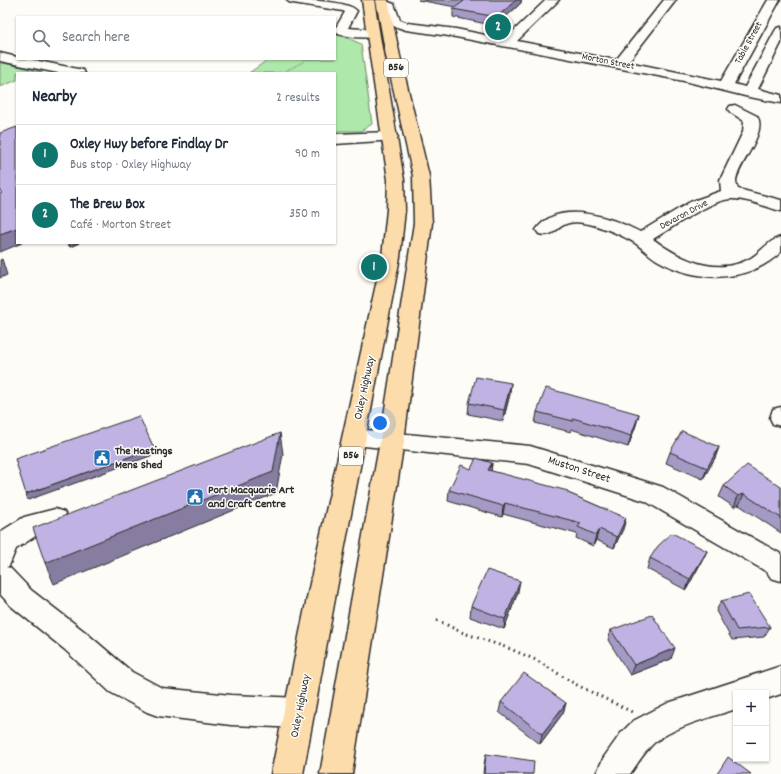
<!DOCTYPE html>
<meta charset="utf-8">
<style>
body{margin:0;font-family:Dekko,sans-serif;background:#f6f6f7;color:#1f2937}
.controls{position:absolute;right:12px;bottom:12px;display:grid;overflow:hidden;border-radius:0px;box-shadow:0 1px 3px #0004}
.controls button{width:36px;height:36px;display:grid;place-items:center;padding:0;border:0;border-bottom:1px solid #e0e1e3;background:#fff;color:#1f2937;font:20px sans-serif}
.you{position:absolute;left:380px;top:423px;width:14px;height:14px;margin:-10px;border:3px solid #fff;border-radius:50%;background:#1a73e8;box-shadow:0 0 0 6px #1a73e833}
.badge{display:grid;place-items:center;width:26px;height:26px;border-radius:50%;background:#0f766e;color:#fff;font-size:13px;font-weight:700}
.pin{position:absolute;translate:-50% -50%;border:2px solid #fff;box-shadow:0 1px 4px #0006}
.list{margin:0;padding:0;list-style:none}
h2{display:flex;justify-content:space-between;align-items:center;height:52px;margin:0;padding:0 16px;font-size:17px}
h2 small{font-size:13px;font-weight:400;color:#747a83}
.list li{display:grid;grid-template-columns:26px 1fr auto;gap:12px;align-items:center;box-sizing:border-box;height:60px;padding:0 16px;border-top:1px solid #e0e1e3}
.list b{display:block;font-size:15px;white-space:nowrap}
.list p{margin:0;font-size:13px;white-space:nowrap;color:#747a83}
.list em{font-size:13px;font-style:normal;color:#747a83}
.icon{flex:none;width:22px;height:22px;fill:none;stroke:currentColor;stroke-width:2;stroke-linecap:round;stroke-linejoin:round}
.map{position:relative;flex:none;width:781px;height:774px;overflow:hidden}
.search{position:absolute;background:#fff;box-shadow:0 1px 3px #0004;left:16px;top:16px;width:320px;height:44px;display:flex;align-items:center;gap:10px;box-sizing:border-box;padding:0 14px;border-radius:0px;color:#747a83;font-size:15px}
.panel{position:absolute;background:#fff;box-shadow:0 1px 3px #0004;left:16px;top:72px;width:320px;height:172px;border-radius:0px}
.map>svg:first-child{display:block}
.green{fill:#afe8ab;stroke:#6d8a6b}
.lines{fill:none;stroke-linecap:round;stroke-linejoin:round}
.minor-casing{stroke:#2b2b2b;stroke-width:3}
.major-casing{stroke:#2b2b2b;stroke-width:3}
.path-far1{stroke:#2b2b2b;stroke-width:1.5;stroke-dasharray:0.5 2;stroke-linecap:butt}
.path{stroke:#2b2b2b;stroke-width:3;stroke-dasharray:1.5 4;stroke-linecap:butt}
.minor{fill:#fdfcf7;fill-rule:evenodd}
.major{fill:#fddcac;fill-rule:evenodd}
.wall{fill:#a59ac4;stroke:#2b2b2b}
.shaded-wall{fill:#867da0;stroke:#2b2b2b}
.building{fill:#c0b3e4;stroke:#2b2b2b}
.labels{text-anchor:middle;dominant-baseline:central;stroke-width:3;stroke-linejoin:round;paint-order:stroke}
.far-street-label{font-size:10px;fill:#2b2b2b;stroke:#fdfcf7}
.shield{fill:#fdfcf7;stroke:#6a6a68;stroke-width:1}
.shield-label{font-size:11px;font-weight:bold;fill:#2b2b2b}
.street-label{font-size:12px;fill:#2b2b2b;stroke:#fdfcf7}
.poi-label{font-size:12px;font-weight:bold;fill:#2b2b2b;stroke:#fdfcf7;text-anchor:start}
</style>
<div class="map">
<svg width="781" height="774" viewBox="0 0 781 774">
<rect width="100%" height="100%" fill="#fdfcf7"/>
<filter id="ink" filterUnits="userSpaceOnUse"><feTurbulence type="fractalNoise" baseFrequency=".025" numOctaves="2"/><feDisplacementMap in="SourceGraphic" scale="8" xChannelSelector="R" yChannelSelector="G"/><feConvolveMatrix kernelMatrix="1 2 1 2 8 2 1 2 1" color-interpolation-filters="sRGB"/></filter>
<g filter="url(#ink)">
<g class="green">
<polygon points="335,34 341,35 361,44 372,124 361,131 335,131 335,73 249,73 269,59 335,59"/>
<polygon points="0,63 4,63 43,72 17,73 17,80 0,87"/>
</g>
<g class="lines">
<g class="minor-casing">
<g id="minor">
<path d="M287,0C303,0 348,0 357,11L348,28L377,30L379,33L377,36C365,39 350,37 338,34L335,29L345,12L343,11L293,3L289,2Z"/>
<polygon points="383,0 394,4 400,20 408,23 456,29 505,39 546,0 559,0 517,41 616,60 664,0 676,0 628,62 721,81 768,0 780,0 734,84 745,87 775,31 777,28 781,27 781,43 758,89 781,95 781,103 749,97 684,81 456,37 406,30 391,25 385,9 377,4 379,2"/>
<polygon points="0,53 17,57 17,59 29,59 78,69 83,70 85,73 58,73 0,61"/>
<path d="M735,105L757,116C768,132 739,163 736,180C736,183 737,187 738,189L781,200V211C765,207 747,198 730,199C709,201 672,228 653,239C681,260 717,277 751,258C762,251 769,240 781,237V252C747,284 696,283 657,260C649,255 642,248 635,243C622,235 607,229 593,225C586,223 576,221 569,223C556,226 555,238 539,234L536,230C558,198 613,218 640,232L690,202L721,191L720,180L743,132L744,121L730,112L728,109L730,106Z"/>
<polygon points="390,132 395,134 398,137 395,140 335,144 335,134"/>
<polygon points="781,407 781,426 773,424 770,418 773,409"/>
<polygon points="355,429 530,446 663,487 781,554 781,581 771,578 767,572 645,501 529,464 355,445 347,443 343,437 347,431"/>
<polygon points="55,509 64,512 68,519 64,526 40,533 16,549 9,566 6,567 10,568 31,590 84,631 132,672 162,688 231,695 299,698 310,703 314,713 310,723 299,728 231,725 158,716 147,712 110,692 64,649 11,606 0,594 0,532 24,517"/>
<path d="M781,666V694L766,699V693H736V709C709,718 678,725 655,742C645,751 638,763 630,774H596L604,757L621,733L633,721L668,703Z"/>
</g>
</g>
<g class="major-casing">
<g id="major">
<polygon points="362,0 374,0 404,180 405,210 400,257 337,588 303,774 271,774 309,588 382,257 387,210 388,180"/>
<polygon points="376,0 388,0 400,56 429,176 432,223 404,441 352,774 320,774 380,441 414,223 413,176 386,56"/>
</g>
</g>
<polyline class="path-far1" points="282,73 303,62 304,59"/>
<polyline class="path" points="437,620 461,632 508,648 536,660 575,684 632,712"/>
<use href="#minor" class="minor"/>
<use href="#major" class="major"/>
</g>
<g class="wall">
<polygon points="418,0 522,0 521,1 521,3 496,26 453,17 453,9 456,7"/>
<polygon points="66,243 79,243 70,247"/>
<polygon points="510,394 503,421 468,414 469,403"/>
<polygon points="537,412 639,414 636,425 628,447 571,429 571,432 535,423"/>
<polygon points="719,447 715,458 703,479 666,463 670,452"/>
<polygon points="492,463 491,471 568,493 626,518 623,529 614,548 596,540 593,546 576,538 577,534 503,514 502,517 448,501 449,490 471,469"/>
<polygon points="724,486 781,487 781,533 739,505 734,507 719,497"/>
<polygon points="707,551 702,561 686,590 647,569 650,558"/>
<polygon points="518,592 504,629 470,617 471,606"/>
<polygon points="721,601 770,627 764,637 732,640 716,611"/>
<polygon points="611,630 671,659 630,675 608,640"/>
<polygon points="501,702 566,703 563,713 540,744 499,712"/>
<polygon points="486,754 533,774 483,774 484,764"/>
</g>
<g class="shaded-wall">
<polygon points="516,0 522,0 521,1 521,3 496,26 497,17"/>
<polygon points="17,228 17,243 22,243 0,252 0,234"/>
<polygon points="69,243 79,243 70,247"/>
<polygon points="2,259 7,275 0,278 0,260"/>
<polygon points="511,383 510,394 503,421 504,410"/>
<polygon points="639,414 636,425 628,447 631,436"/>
<polygon points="280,433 283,454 276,493 54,584 45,563"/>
<polygon points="719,447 715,458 703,479 707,468"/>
<polygon points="154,448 156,454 28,500 26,494"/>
<polygon points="492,463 491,474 488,470"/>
<polygon points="744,494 739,505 734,507 738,496"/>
<polygon points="505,503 503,514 502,517 503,506"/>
<polygon points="626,518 623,529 614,548 617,537"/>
<polygon points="599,529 596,540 593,546 596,535"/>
<polygon points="707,551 702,561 686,590 690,579"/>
<polygon points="520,581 518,592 504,629 505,619"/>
<polygon points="675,648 671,659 630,675 634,665"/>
<polygon points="566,703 563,713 540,744 542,734"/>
</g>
<g class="building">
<polygon points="459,0 516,0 497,17 453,9 464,1"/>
<polygon points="17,127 17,228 0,234 0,194 2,193 0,191 0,133"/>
<polygon points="476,377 511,383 504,410 469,403"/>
<polygon points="546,388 639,414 631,436 573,418 573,421 537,412"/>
<polygon points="139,416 154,448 26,494 15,459"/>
<polygon points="682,431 719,447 707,468 670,452"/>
<polygon points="280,433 273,472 45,563 33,528"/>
<polygon points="476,458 492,463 488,470 568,491 568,493 626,518 617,537 599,529 596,535 578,527 581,523 505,503 503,506 449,490 461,465 471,469"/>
<polygon points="747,465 781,487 781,518 744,494 738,496 724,486"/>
<polygon points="672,533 707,551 690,579 650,558 658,546"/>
<polygon points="487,570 520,581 505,619 471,606"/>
<polygon points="749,594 770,627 737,630 721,601"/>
<polygon points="652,615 675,648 634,665 611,630"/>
<polygon points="524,673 566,703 542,734 501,702"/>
<polygon points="486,754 534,761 533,774 484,774"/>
<polygon points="728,757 751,774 717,774"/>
</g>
</g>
<defs>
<g id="civic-square" transform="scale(0.9)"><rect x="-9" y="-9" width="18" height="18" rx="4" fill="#1f6fb2" stroke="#fdfcf7"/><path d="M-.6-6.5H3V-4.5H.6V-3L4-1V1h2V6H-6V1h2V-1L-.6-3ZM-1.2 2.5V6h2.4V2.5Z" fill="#fff"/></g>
</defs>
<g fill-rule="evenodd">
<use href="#civic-square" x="102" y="458"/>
<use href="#civic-square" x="195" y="497"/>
</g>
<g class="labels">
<g class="far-street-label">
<text transform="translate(749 43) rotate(-61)">Table Street</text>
<text transform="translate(608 62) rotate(11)">Morton Street</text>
<text transform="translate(684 215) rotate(-28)">Devaron Drive</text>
</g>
<g class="shield">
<rect x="384" y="59" width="24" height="18" rx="3"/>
<rect x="339" y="447" width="24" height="18" rx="3"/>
</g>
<g class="shield-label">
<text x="396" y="68">B56</text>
<text x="351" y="456">B56</text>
</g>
<g class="street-label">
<text transform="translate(365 388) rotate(-78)">Oxley Highway</text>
<text transform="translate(579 470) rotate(18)">Muston Street</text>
<text transform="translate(301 706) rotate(-79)">Oxley Highway</text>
</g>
<g class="poi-label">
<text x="115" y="451">The Hastings<tspan x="115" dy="14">Mens Shed</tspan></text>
<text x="208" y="490">Port Macquarie Art<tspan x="208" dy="14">and Craft Centre</tspan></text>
</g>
</g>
</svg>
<div class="controls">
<button>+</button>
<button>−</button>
</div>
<div class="you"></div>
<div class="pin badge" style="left:374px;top:267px">1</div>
<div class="pin badge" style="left:498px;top:27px">2</div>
<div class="search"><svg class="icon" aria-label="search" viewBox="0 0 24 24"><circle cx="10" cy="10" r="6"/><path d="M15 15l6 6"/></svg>Search here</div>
<section class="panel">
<h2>Nearby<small>2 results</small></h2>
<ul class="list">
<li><span class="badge">1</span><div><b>Oxley Hwy before Findlay Dr</b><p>Bus stop · Oxley Highway</p></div><em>90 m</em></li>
<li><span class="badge">2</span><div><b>The Brew Box</b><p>Café · Morton Street</p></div><em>350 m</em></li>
</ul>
</section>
</div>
